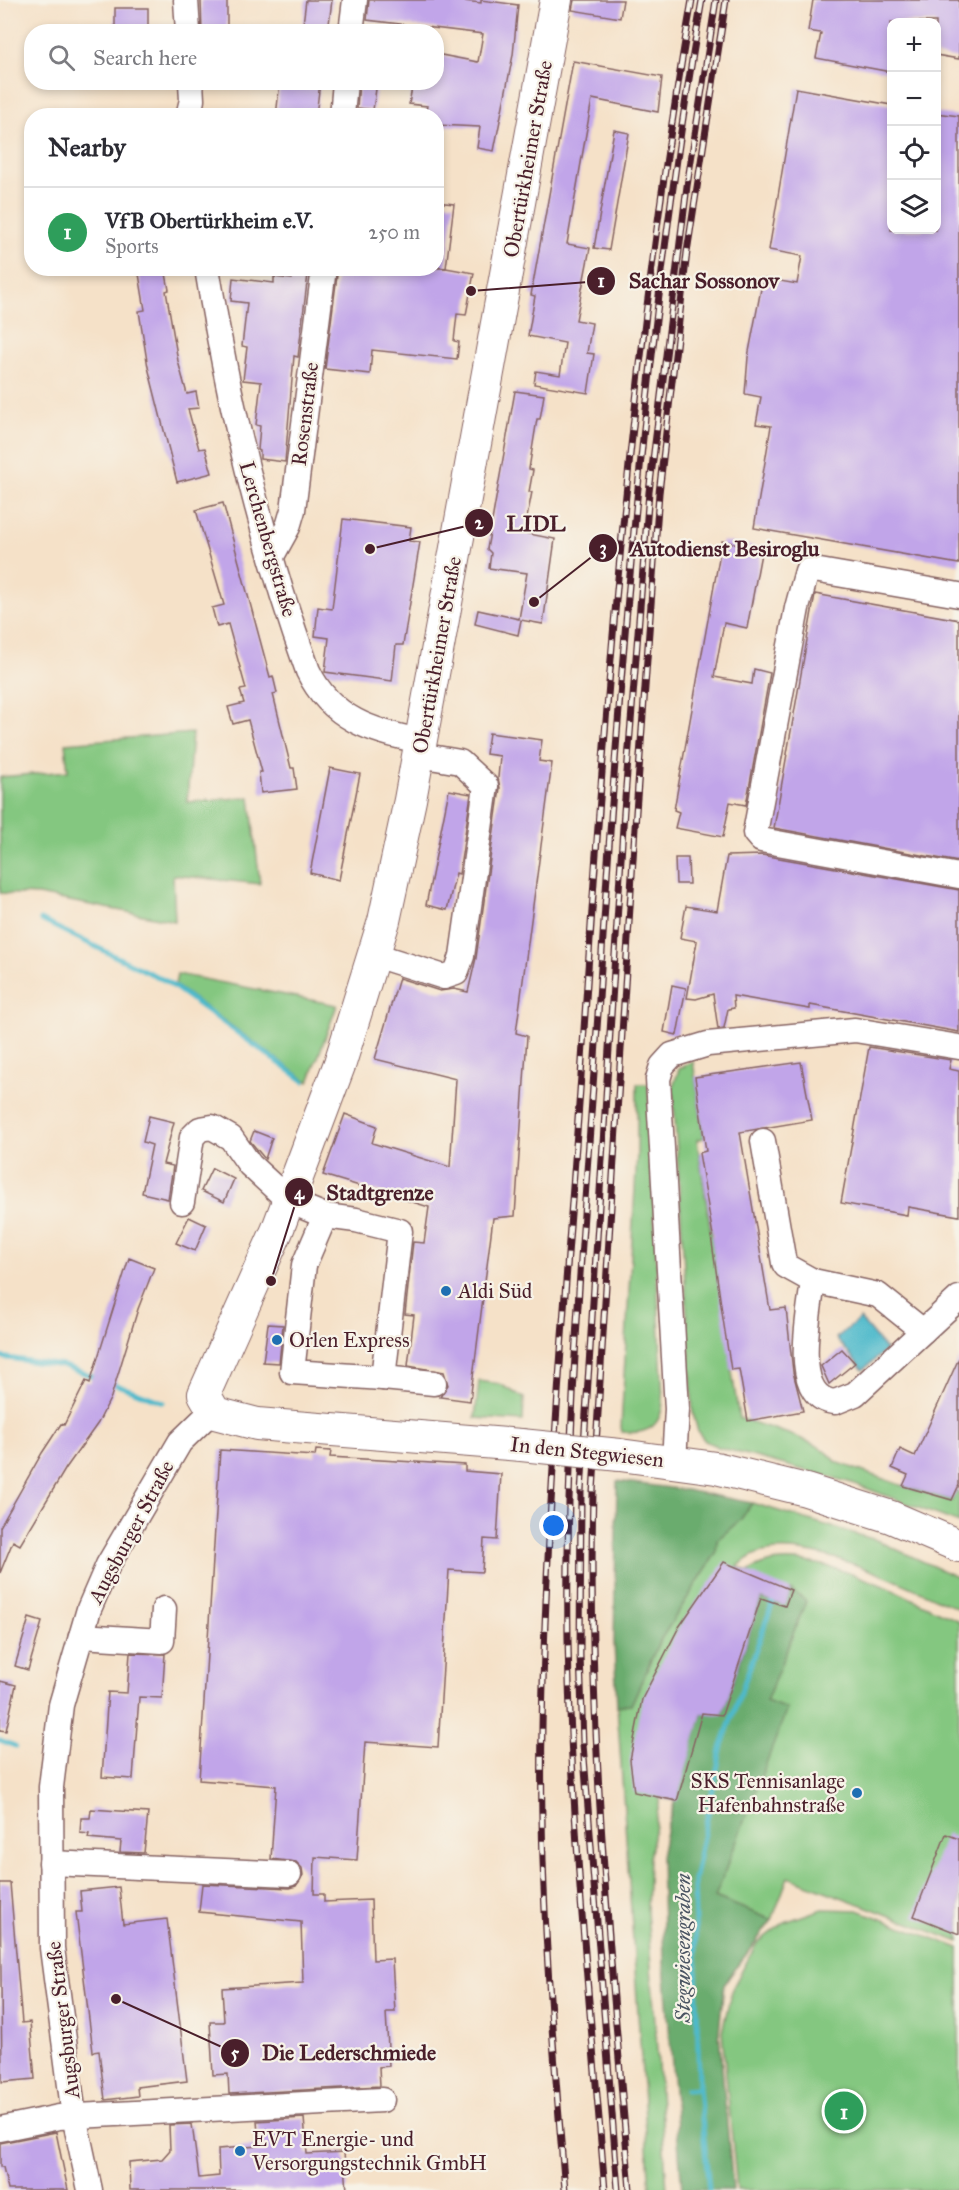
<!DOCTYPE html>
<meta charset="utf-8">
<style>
body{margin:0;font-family:"IM FELL Great Primer",serif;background:#f7f7f7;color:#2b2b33}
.controls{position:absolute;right:18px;top:18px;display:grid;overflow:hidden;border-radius:12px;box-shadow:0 3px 9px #0003}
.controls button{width:54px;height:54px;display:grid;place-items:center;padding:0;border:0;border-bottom:2px solid #e1e1e2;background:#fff;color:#2b2b33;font:30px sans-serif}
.you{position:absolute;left:554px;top:1526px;width:21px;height:21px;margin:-15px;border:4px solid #fff;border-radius:50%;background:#1a73e8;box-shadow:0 0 0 9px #1a73e833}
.badge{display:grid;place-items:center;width:39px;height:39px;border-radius:50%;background:#2563eb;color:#fff;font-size:20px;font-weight:700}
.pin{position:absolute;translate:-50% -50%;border:3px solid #fff;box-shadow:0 2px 6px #0006}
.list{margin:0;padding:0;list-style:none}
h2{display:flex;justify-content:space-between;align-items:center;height:78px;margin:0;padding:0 24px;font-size:26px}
h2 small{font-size:20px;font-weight:400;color:#7c7c81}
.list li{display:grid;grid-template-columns:39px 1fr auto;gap:18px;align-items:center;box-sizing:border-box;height:90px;padding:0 24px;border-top:2px solid #e1e1e2}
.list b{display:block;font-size:22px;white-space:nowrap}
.list p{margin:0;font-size:20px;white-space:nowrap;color:#7c7c81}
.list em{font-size:20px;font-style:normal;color:#7c7c81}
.icon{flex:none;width:33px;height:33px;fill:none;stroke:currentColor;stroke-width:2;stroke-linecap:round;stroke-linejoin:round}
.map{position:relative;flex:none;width:959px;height:2190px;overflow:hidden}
.search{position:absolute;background:#fff;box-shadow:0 3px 9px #0003;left:24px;top:24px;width:420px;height:66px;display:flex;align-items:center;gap:15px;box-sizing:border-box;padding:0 21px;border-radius:24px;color:#7c7c81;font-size:22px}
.panel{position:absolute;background:#fff;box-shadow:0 3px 9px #0003;left:24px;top:108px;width:420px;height:168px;border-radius:24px}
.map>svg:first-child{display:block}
.green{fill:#84c780;stroke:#677356;stroke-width:1.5}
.forest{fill:#6bac6e;stroke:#5a664c;stroke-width:1.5}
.water{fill:#4eb9cb;stroke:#4c6c7b;stroke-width:1.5}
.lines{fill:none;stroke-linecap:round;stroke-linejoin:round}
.stream{stroke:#4eb9cb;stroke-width:5}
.building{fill:#c1a5e9}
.minor-casing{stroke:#866362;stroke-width:27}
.major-casing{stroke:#866362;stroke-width:34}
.minor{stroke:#fff;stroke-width:24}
.major{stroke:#fff;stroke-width:32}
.rail-casing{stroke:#4a1f2b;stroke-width:7}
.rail{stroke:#f7f3e8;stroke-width:4.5;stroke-dasharray:14;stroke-linecap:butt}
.major-bridge-casing{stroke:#866362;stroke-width:34;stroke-linecap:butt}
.major-bridge{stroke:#fff;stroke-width:32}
.poi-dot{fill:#1f6fb2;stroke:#f7f3e8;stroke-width:2}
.labels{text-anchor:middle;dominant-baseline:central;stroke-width:4.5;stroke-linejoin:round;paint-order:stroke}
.street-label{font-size:21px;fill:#4a1f2b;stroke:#f7f3e8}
.poi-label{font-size:21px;fill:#4a1f2b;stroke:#f7f3e8;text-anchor:start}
.water-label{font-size:22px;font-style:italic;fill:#4b5563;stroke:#f7f3e8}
.leader{fill:none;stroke:#4a1f2b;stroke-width:2}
.callout-dot{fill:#4a1f2b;stroke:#f7f3e8;stroke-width:2}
.mark-label{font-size:18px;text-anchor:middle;font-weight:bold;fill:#fff}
.callout-label{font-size:22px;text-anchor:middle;font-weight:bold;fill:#4a1f2b;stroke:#f7f3e8;stroke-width:4.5;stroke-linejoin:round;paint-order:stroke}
</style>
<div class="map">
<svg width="959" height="2190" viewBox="0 0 959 2190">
<rect width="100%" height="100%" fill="#f7f3e8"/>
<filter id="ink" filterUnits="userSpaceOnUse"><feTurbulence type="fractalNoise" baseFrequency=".0167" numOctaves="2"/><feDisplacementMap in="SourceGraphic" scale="12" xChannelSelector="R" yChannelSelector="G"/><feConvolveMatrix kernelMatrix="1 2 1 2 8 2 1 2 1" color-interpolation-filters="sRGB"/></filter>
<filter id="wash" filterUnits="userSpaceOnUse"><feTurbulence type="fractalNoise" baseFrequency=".008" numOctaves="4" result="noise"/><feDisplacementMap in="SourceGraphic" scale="24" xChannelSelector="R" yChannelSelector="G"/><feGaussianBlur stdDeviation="1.35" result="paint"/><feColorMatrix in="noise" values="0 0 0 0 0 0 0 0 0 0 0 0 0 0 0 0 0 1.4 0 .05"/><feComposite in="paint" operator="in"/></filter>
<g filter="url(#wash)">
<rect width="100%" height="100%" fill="#f5e1c8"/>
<g class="green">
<polygon points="192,733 187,802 250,797 260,884 173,875 175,921 38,895 0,893 0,777 68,771 65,743"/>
<polygon points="177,974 337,1005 309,1082 175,985"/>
<path d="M693,1061L704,1138L697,1140L739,1418C762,1426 824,1441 836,1462L903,1486L952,1500L956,1491L959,1492V1523L852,1483L718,1447L705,1441L698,1432L693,1413L673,1087L679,1069Z"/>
<path d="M637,1084H648L663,1401C661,1427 647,1435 622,1432L621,1427L637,1154Z"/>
<polygon points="479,1381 500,1384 524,1398 523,1421 475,1418"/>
<path d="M752,1503L876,1540L959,1578V1609C912,1589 780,1517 738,1567L748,1572C798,1535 910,1599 959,1621V1942L788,1877L772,1920L715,1897L786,1710L766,1701L806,1601L722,1715L677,1801L660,1798L649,1858L647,1911L667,2190H650L617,1706L631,1705L659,1642L716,1553L717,1540L741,1519Z"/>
<polygon points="822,1909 858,1910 959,1948 959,2190 737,2190 722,2032 732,1989 757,1943 785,1922"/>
</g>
<g class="forest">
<polygon points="617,1481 686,1490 752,1503 741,1519 717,1540 716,1553 659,1642 631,1705 617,1706 614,1642"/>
<polygon points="791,1590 806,1601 766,1701 787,1709 715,1897 772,1920 724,1984 719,2033 733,2190 682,2190 664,1964 661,1857 667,1826 702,1713 722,1714 761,1599 784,1605"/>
</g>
<polygon class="water" points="860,1319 886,1350 863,1370 836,1338"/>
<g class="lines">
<g class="stream">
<polyline points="41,920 166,981 304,1081"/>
<polyline points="0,1357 64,1366 98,1378"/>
<polyline points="109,1382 163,1402"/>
<polyline points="0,1740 15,1746"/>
<polyline points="699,2088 694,1881 722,1745 773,1602"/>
<polyline points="686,2089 699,2088 709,2190"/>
</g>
</g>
<g id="blocks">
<g class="building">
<polygon points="201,0 227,0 227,32 202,32"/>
<polygon points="306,0 332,0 328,32 302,32"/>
<polygon points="369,0 455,0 481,3 481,0 518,5 513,55 494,151 477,148 480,127 436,125 436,116 425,116 427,106 409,104 413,82 436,82 436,54 478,62 483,34 367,20"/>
<polygon points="574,0 623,0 620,18 572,10"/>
<polygon points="813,0 959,0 959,59 936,55 936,22 891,22 891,72 816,58 821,33 808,31"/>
<rect x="115" y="8" width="33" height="24"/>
<polygon points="573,61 662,77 658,112 592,99 567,244 590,248 576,320 592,323 587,353 594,354 588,393 534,384 536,371 560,375 565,343 528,336 535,296 531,295"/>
<polygon points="280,82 320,82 316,116 276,116"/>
<polygon points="359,82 377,82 373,110 357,108"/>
<polygon points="796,88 891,105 891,230 936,230 936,113 959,116 959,564 754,528 771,426 756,424 761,397 745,394 748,357 763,278 797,284 802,256 769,250"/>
<polygon points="614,130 629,133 609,250 594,248"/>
<polygon points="436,202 454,204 446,268 436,267"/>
<polygon points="138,268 165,268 169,290 166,291 178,361 187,394 196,392 199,408 188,409 199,449 205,448 212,473 177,482 148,367 139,311 145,310"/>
<polygon points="338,268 446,268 474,273 466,315 457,314 454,341 459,342 457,359 372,350 370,374 325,369"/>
<polygon points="293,272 308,274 298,357 294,356 285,462 260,459 260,451 258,450 260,426 256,425 261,382 243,380 247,347 242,346 247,303 231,301 233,278 274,283 274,277 292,279"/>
<polygon points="515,391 544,395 540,419 537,419 529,469 533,470 529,492 532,492 524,533 555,539 543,624 521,620 518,635 475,624 478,610 519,619 527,573 489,568 491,553 487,549"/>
<polygon points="223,503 270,677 273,676 277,693 273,694 291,768 294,768 297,789 261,793 259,772 262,772 248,720 233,724 228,707 244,703 240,690 246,689 228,624 217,627 212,608 224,605 196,510"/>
<polygon points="343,519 411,527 409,541 420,542 403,645 396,645 392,681 325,672 329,638 315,636 318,607 332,609"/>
<polygon points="722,541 762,548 747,628 724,623 714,677 752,684 754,669 770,673 746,805 730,802 723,837 675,828 679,812 674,810"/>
<polygon points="815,594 959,620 959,862 774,828"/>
<polygon points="489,733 542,740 539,761 552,763 516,1033 527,1036 515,1216 493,1218 470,1401 440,1397 448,1385 444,1372 408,1366 414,1315 405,1314 413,1242 424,1243 429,1207 323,1175 345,1114 377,1126 372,1143 450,1167 456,1079 375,1059 399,978 440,991 454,989 468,992 476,958 500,788 498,778 500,756 486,754"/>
<polygon points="330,768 360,774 339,880 310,873"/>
<polygon points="449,790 471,794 459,874 456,873 447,910 426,905"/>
<polygon points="762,855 959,890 959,1032 810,1005 810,1009 733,996 734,1008 728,1009 724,1028 718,1029 713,994 696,999 687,998 697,941 680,938 686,906 717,911 727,856"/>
<polygon points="675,858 688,858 689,884 676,884"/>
<polygon points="672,985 686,988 677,1035 664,1032"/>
<polygon points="869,1047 951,1060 949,1069 959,1071 959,1216 908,1207 907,1215 841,1203"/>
<polygon points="801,1062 812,1120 740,1132 770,1310 786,1308 793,1372 803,1411 748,1421 739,1369 731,1370 723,1319 711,1236 713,1236 699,1153 706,1151 695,1077"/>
<polygon points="149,1116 174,1122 163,1164 173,1166 168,1199 142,1193 152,1145 143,1142"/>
<polygon points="254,1131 272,1138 265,1159 250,1141"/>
<polygon points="212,1168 234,1179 224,1202 201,1191"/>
<polygon points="189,1217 206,1225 195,1251 176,1243"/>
<polygon points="129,1258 154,1268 138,1309 111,1397 98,1423 66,1468 20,1545 13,1541 0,1573 0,1527 42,1453 61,1424 64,1425 86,1381 90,1383"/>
<polygon points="268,1324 283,1325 279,1363 263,1362"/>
<polygon points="842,1349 855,1363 829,1384 821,1366"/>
<polygon points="959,1358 959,1485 952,1500 903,1486 908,1475 892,1468 900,1449 915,1456"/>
<polygon points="220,1450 315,1456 316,1450 331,1451 330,1457 465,1465 465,1471 501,1474 497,1540 484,1539 482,1572 449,1570 438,1747 365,1742 357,1860 315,1857 314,1894 324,1894 324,1902 371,1900 373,1960 392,1959 395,2012 386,2012 389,2066 379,2067 380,2086 229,2094 228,2074 213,2075 210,2022 224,2022 222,1988 303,1983 301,1922 199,1912 202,1884 289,1888 296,1886 303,1875 302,1868 296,1862 271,1859 276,1786 199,1780"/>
<polygon points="724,1562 791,1590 785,1606 761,1598 722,1715 702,1713 677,1801 634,1792 630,1760 642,1699 679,1627"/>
<polygon points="29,1618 42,1622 28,1670 15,1666"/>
<polygon points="130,1653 165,1654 162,1698 139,1697 133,1779 102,1777 108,1692 127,1693"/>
<polygon points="0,1681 16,1685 6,1731 0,1730"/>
<polygon points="91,1809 148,1813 144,1853 120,1852 121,1841 88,1838 89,1834 80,1833 81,1818 90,1818"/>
<polygon points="946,1834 959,1839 959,1934 914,1916"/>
<polygon points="0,1883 10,1883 22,2023 30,2022 35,2079 2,2082"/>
<polygon points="119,1887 123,1924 167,1919 187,2081 137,2087 138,2096 105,2100 99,2051 93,2052 76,1912 82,1912 80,1891"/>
<polygon points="304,2118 307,2154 344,2152 347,2190 130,2190 129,2162 162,2159 170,2150 169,2125 192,2124 199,2178 219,2176 218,2149 259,2146 257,2121"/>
<polygon points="56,2132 68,2190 8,2190 3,2167 0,2167 0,2143"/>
</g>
</g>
</g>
<g filter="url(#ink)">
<use href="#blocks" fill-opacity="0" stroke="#866362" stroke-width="1.5"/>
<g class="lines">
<g class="minor-casing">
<g id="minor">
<polyline points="186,0 188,32"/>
<polyline points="351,32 355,0"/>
<polyline points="188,116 192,100 191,82"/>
<polyline points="342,116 345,82"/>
<path d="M207,268C229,405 261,541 308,671C331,719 373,732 421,741"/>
<polyline points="272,556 288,527 293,510 324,268"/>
<polyline points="959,595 814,570 807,571 797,608 755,833 761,840 959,876"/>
<polyline points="375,955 444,977 456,973 462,956 486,786 460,762 419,755"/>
<path d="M763,1141L784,1263L786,1266L813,1281C810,1311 789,1399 835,1402L855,1394L959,1298"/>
<polyline points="182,1202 192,1137 200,1129 212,1127 231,1138 250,1165 289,1201 325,1216 356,1220 400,1231 383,1378 292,1372 304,1265 325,1216"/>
<polyline points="813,1281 878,1295 923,1331"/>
<polyline points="383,1378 434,1383"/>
<polyline points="674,1462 677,1409 658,1079 662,1066 672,1055 708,1044 855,1030 959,1047"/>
<polyline points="81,1636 162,1641 164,1609"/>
<polyline points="51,1863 289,1874"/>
<polyline points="0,2129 59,2117 382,2100"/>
<polyline points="90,2190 74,2116 52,1948 51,1787 61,1705 89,1609 108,1565 180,1442 213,1410"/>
</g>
</g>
<g class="major-casing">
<g id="major">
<polyline points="521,1445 257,1424 215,1413 204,1394 277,1231 340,1063 384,921 410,800 556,0"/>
<polyline points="620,1455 716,1468 806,1490 891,1517 959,1546"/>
</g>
</g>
<use href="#minor" class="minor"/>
<use href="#major" class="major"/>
<g class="rail-casing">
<g id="rail">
<path d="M565,2190C552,2036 539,1882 542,1727C546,1510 566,1293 581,1076C604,716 630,356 692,0"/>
<path d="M605,2190C590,2007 571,1823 568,1639C565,1426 585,1212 599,999C620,664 645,331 702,0"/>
<polyline points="618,2190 583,1744 580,1655 581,1492 624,811 649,492 687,186 716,0"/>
<path d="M630,2190C611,1958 587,1725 593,1492L636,812L659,493L687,252L726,0"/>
</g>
</g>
<use href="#rail" class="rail"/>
<g class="major-bridge-casing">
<polyline id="major-bridge" points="521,1445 620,1455"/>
</g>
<use href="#major-bridge" class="major-bridge"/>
</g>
</g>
<g class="poi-dot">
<circle cx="446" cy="1291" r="6"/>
<circle cx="277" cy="1340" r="6"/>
<circle cx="857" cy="1793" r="6"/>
<circle cx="240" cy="2151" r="6"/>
</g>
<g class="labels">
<g class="street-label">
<text transform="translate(528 159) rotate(-80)">Obertürkheimer Straße</text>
<text transform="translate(305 414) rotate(-83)">Rosenstraße</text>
<text transform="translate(268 539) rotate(74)">Lerchenbergstraße</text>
<text transform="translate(437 655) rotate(-80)">Obertürkheimer Straße</text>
<text transform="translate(587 1452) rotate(6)">In den Stegwiesen</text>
<text transform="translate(131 1532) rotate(-62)">Augsburger Straße</text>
<text transform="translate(63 2020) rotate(-97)">Augsburger Straße</text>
</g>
<g class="poi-label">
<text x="458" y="1291">Aldi Süd</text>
<text x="289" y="1340">Orlen Express</text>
<text x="845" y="1781" text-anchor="end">SKS Tennisanlage<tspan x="845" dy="24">Hafenbahnstraße</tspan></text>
<text x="252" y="2139">EVT Energie- und<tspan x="252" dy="24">Versorgungstechnik GmbH</tspan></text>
</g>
<g class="water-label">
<text transform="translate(682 1948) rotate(-90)">Stegwiesengraben</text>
</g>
</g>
<path class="leader" d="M471 291L601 281M370 549L479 523M534 602L603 548M271 1281L299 1192M116 1999L235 2053"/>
<g class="callout-dot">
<circle cx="471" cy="291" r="6"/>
<circle cx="370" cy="549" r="6"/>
<circle cx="534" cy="602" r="6"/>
<circle cx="271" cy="1281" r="6"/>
<circle cx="116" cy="1999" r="6"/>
<circle cx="601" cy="281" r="15"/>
<circle cx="479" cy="523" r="15"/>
<circle cx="603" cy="548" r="15"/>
<circle cx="299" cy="1192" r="15"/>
<circle cx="235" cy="2053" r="15"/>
</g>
<g class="mark-label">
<text x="601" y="287">1</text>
<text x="479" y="529">2</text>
<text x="603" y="554">3</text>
<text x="299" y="1199">4</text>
<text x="235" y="2059">5</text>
</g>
<g class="callout-label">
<text x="704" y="288">Sachar Sossonov</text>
<text x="536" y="531">LIDL</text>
<text x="725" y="556">Autodienst Besiroglu</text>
<text x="380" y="1200">Stadtgrenze</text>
<text x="349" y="2060">Die Lederschmiede</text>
</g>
</svg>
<div class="controls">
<button>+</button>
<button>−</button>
<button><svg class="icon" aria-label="locate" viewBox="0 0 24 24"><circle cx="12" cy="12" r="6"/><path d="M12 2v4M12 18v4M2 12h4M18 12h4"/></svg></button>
<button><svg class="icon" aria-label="layers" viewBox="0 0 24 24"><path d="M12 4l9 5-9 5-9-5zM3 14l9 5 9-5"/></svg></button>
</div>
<div class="you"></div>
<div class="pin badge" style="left:844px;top:2111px;background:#2e9e5b">1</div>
<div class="search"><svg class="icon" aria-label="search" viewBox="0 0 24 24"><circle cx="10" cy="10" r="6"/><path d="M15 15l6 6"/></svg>Search here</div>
<section class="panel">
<h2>Nearby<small></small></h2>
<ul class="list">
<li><span class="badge" style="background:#2e9e5b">1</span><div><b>VfB Obertürkheim e.V.</b><p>Sports</p></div><em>250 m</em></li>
</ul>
</section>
</div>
